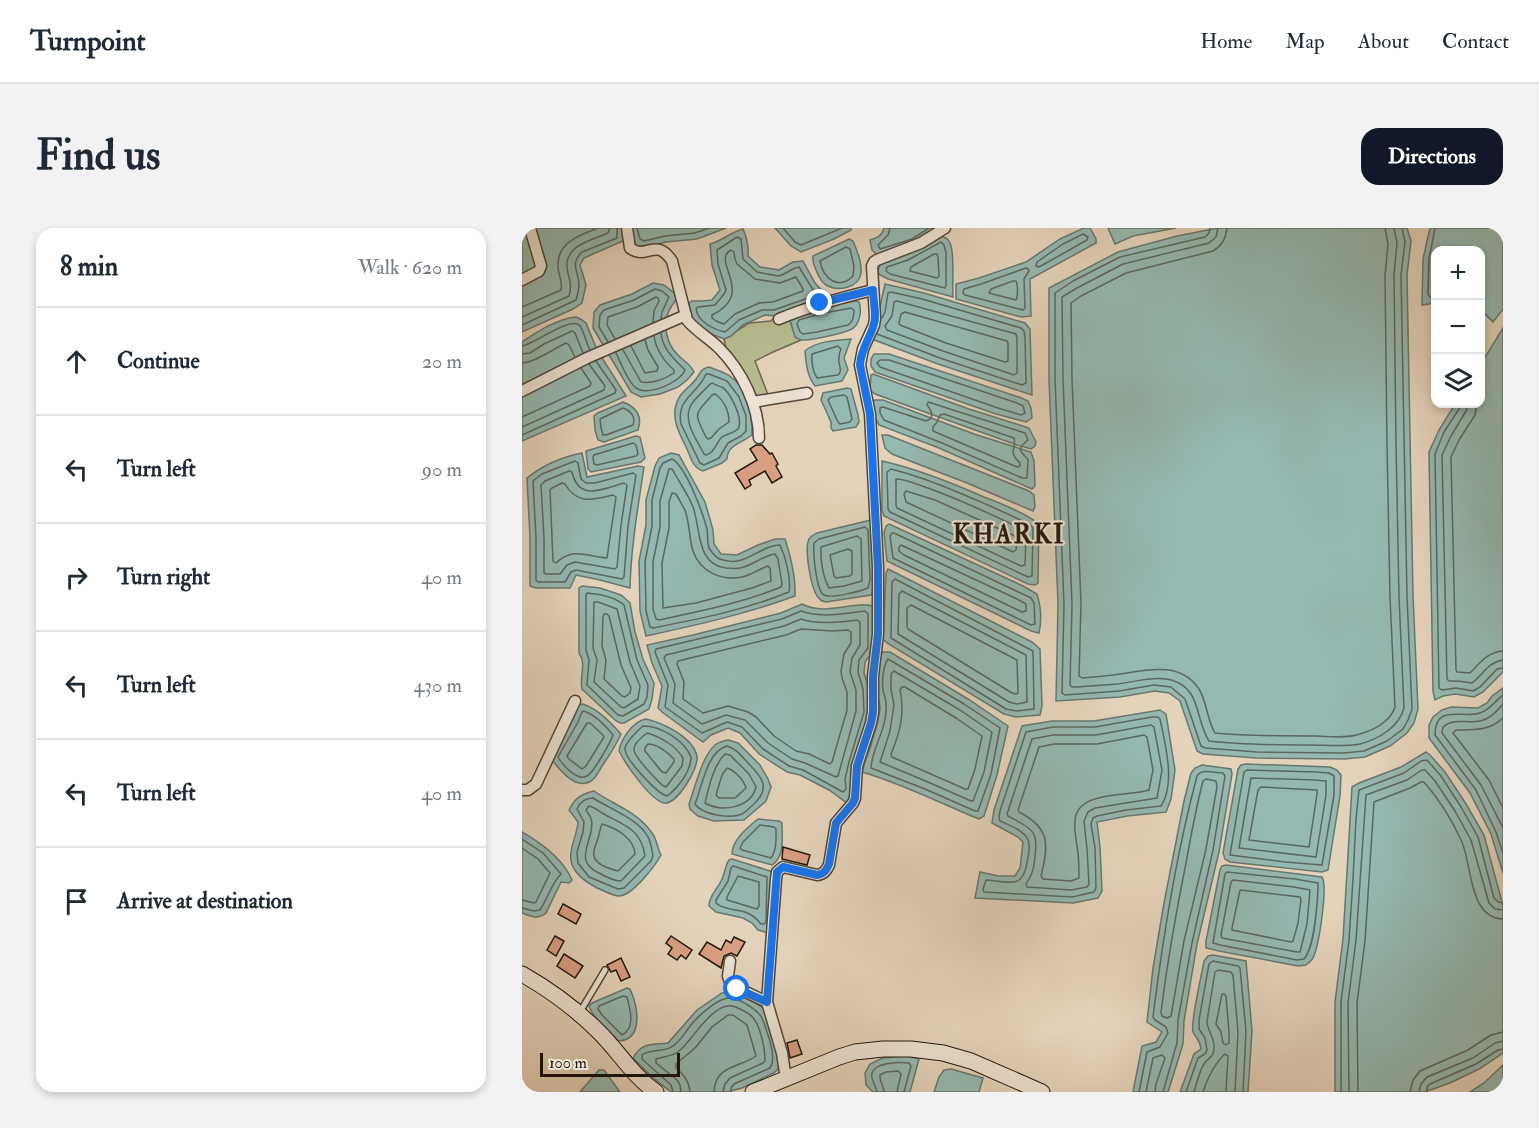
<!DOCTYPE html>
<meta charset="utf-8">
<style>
body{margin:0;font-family:"IM FELL Double Pica",serif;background:#f2f2f3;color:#1f2937}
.controls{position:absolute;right:18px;top:18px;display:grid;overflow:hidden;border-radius:12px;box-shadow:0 3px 9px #0003}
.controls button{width:54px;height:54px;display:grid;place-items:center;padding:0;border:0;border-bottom:2px solid #e0e1e3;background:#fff;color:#1f2937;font:30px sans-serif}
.scale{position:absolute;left:18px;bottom:15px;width:140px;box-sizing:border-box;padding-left:6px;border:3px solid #21180d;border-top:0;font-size:16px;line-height:21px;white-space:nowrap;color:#21180d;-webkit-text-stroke:4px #ede2d3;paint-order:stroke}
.stop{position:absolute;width:18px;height:18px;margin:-14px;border:4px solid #1a73e8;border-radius:50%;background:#fff}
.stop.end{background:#1a73e8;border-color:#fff;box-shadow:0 2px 6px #0008}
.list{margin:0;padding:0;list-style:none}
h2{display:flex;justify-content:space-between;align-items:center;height:78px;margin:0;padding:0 24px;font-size:26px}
h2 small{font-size:20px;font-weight:400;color:#747a83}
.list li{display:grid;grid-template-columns:39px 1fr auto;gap:18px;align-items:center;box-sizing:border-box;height:108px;padding:0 24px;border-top:2px solid #e0e1e3}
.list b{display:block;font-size:22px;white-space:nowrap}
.list em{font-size:20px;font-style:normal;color:#747a83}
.icon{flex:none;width:33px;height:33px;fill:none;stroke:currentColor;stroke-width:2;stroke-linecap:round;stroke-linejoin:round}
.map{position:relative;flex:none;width:981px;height:864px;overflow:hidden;border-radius:18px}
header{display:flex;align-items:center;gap:36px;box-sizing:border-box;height:84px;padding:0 30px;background:#fff;border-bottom:2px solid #e0e1e3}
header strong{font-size:28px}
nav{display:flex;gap:33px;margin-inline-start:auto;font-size:21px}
.intro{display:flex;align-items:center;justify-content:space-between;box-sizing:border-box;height:144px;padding:0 36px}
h1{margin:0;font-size:42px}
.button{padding:15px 27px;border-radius:18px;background:#111827;color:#fff;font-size:21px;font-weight:700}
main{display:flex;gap:36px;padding:0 36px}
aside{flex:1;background:#fff;border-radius:18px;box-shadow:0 3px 9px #0003}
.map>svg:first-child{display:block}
.green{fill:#b7bb8e;stroke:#6c6a4e;stroke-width:1.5}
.water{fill:#95b8b1;stroke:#67786f;stroke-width:1.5}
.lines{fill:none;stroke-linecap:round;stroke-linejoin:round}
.shore{stroke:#5b685f;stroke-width:1.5}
.building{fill:#d99f82;stroke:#21180d;stroke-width:1.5}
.lane-casing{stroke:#524738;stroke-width:8}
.street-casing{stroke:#524738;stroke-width:13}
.secondary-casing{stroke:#21180d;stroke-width:17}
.lane{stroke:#ede2d3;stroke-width:5}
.street{stroke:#ede2d3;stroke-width:10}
.secondary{stroke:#ede2d3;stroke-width:15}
.route{stroke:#1a73e8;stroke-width:8}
.labels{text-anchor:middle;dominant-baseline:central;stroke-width:4.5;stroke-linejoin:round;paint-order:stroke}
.district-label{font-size:26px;font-weight:bold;letter-spacing:1.5px;fill:#21180d;stroke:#ede2d3}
</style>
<header>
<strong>Turnpoint</strong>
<nav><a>Home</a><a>Map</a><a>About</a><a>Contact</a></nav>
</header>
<div class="intro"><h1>Find us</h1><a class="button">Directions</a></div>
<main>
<aside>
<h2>8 min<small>Walk · 620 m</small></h2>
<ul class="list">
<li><svg class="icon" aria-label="ahead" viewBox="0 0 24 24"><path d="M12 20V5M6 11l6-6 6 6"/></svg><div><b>Continue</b></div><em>20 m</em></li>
<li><svg class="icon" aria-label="left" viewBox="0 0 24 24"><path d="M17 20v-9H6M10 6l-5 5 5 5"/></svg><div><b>Turn left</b></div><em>90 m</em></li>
<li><svg class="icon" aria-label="right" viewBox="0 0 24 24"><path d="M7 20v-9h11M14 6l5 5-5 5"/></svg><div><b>Turn right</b></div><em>40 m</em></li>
<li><svg class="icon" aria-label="left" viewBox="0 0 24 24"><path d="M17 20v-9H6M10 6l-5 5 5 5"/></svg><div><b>Turn left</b></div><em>430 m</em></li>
<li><svg class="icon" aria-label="left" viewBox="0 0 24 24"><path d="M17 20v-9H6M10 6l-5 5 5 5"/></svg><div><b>Turn left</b></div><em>40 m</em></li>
<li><svg class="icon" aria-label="arrive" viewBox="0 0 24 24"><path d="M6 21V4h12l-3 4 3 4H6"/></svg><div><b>Arrive at destination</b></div></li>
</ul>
</aside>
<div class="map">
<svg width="981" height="864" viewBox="0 0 981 864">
<rect width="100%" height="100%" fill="#e4d3bb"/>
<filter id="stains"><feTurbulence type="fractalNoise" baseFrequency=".00333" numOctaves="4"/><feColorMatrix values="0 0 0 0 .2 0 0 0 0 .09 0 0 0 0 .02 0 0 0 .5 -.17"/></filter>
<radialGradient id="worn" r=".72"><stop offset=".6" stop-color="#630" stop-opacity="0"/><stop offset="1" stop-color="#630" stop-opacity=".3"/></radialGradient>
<polygon class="green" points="253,88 267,89 273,108 279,112 251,124 233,133 248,172 231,174 206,129 202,111 227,95 249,93"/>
<g class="water">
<polygon points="0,0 101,0 103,12 62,30 58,37 64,57 60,75 51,81 0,104"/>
<polygon points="109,0 204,0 175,11 144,14 123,19 113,18"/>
<polygon points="253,0 329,0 329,2 312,11 279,24 269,18"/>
<path d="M362,0H414L407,8L355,27L350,22L348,12C355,10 360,8 362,0Z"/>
<polygon points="562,0 568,0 574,11 574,15 508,51 509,88 499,89 434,71 434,56 457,50 504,34 538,11"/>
<polygon points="586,0 654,0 611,8 593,16"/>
<polygon points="696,0 885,0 889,13 885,47 891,368 896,481 892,495 885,505 868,518 843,529 823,531 734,530 681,526 675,523 658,473 647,465 633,463 598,469 534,473 536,376 527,152 527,60 596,24 655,8"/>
<polygon points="908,0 981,0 981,81 971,94 962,85 959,84 958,22 914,22 913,75 900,77 901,31"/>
<path d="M221,1C225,10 227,18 226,28L238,39L257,42L271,34L281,33L293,55L301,64V69L296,74L253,88L243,87L221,97L209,108L202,111L187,105L169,90L167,75L170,73H180L190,72L198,62L190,37L188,16C200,13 209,4 221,1Z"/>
<path d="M416,8C421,9 426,9 428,15C433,25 430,57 431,69L366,51L358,47L356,44L358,36Z"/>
<path d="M327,11L331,13C335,22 340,35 339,45C337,60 316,64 304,57C299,54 296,47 294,42C292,37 290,34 291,28Z"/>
<path d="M131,55L142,57L156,68C153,74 148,79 146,85C141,99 145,116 155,126C161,133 168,135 172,144L165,152L156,159L138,166L119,169L109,164L71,100L72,84L78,77L110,66Z"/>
<polygon points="363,56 402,65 503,95 508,101 510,167 416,136 347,110 357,83"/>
<path d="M334,73L337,74C340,82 338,96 330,101C323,105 291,112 282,112C277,112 277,111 273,109L267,89L315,76Z"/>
<path d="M54,89L60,92L64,95L75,122L104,168L0,213V114C16,103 35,91 54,89Z"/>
<polygon points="981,100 981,444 961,464 952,469 933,466 921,468 913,472 911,463 907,224 917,202 933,176 958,176 959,136"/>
<path d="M329,111L322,130L326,142L320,153L293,158C285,148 284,135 283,123C294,113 315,112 329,111Z"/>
<polygon points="352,126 367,126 497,169 506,173 509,180 510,190 504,194 474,186 353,144 349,138 349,131"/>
<path d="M187,139C194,142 203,144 209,149C227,162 230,186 230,207C220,215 205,217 205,231L200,235L181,243C171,240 169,230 165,221C157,205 146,186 158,168C162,162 170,157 174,151C179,145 178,141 187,139Z"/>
<polygon points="351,146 447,181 507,200 514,214 513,218 509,221 495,217 353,166 348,162 349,147"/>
<polygon points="325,160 329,161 336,187 337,194 334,199 311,203 309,200 309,194 299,172 301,165"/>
<path d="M352,172H361L452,206L509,224L512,233L513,258L510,261L417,220L357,197C353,189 348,180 352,172Z"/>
<path d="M101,174C114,179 121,187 116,202L82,214L76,212L73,202L72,188L76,185Z"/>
<polygon points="360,207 366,207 507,263 512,267 513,279 511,283 445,255 370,226 363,220"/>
<polygon points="114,208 118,209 123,230 119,234 69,244 66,241 64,223"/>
<path d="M60,225L65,249L116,238L122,239C116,279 109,319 108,360L78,352L54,347L48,360H14L8,358V310L5,250C21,237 40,229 60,225Z"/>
<path d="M149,225L157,227L183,274L191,302L192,316L199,326L215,327L236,317L253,311H263C269,330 274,349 273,368C224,386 175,397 124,408L118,383L117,333L124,297V272L133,238L137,230Z"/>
<path d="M360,233C396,241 428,254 462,269C480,276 501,284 517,296L516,355L513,357L506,356L362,288L360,282Z"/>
<path d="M349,292L352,361L349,367L304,374C300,373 299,373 296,369C289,361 282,321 287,311C290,307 291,307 295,305Z"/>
<path d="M367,296L501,358L515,366C519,379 520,392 517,405L509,403L365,333L362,305L364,298Z"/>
<polygon points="366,341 510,414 518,421 520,478 518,487 494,489 482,486 365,415 361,411 364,345"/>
<path d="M60,358L78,360L99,367L108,375L113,404L121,431L132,455L130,471L127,481L102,495H98L93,492L60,461C57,449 65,436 57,425V360Z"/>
<path d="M280,376C304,389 335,371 353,379L352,422L343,434L342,445L347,460L348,485L330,570L325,575L307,562L278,547L265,544L237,526L218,505L206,500L189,507L181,514L140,484L136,480L140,458L130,435L125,417L171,407L259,385Z"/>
<path d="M360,424H368L446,471L486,498L475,547L462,588L457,591C418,575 381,556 340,544C346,523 356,503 358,480C358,474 355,468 355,462C354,449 357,436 360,424Z"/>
<polygon points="981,460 981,645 969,606 948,565 907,510 907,497 911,489 920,482 929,479 956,480 965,475 970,468"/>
<path d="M61,476C76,481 88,494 99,506C94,517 87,528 80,538C77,543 74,550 69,553C53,563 36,540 28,529L51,491L56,477Z"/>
<polygon points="638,482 644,486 653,542 649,571 644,584 605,588 575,594 578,619 580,663 576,670 551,675 453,670 458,644 476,648 493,648 498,640 501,614 496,609 470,595 472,582 500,498 530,493 572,493"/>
<path d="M124,491C141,495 171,509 175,528C177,540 155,577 142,575C128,572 103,535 97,523C99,511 111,493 124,491Z"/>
<path d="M206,512L216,515L238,537L246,551L249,559L244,573L222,592L192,593L176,588L168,581L167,576C173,560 180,528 193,517C197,514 201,513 206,512Z"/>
<polygon points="904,524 908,527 923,544 944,576 962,607 981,678 981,825 957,841 928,855 903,864 813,864 813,774 821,711 830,559 837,555 879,539"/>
<polygon points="724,536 808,539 815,542 819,547 818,568 806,642 800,644 708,634 703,631 701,625 716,541 719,537"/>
<polygon points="680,537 709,541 710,546 697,624 675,716 662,793 661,816 646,864 611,864 620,818 634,814 640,804 625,794 631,740 642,675 662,573 669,545 673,540"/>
<path d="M72,563C92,577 116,584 130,605C135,611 135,620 139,627C133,638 110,668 97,668C90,668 81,662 75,660C66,655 56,649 51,639C44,625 55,609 56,594L47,582C53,570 59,566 72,563Z"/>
<path d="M236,591L257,593L260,595C260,609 263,629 250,637L210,626C210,612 226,599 236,591Z"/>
<path d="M0,604C19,615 41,631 50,652L47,655L39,654L24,685C16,692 9,688 0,685Z"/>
<path d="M210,631L248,643L252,646L246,705L236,702L230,695L221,690L194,684L187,678C187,667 196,661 200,651C203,645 203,638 207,632Z"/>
<path d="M704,637L800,649C806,659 797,718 791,730C789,733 787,735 784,737L776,738L697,723L684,720V713L698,642L700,638Z"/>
<path d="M691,727L724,733L730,803L726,864H658L672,826L679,821C678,811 674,811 671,804C668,795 680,746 682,733L686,728Z"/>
<path d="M105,760L108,761C115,776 123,811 97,813C87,803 72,792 67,778L70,775Z"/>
<path d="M210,764L219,766L243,781L253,808L257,837L256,841L252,845L220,860L205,864H149L128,847L111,830C120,814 129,817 146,815L175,782L200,765Z"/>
<polygon points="384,828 397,831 388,864 351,864 344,857 343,845 348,836 361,830"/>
<polygon points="981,837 981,864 948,864 962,855"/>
<polygon points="429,841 461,850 457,864 412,864 417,849 422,842"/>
<polygon points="77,842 82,842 98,864 58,864"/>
</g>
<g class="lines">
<g class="shore">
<polyline points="115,0 118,11 122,13 143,8 173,5 187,0"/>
<polyline points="261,0 273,14 279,17 320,0"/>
<polyline points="368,0 366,7 356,17 358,21 390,11 407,0"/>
<polyline points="688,0 687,5 683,9 598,29 551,53 533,65 533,151 542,376 540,465 543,467 597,463 632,457 649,459 663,471 679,518 683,520 735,524 822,525 842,523 865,513 881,501 886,492 890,481 885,368 879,47 883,14 880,0"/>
<path d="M696,0L694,9L687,15L601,36L555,60L540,69L541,151L550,376L548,457L550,459H554C568,458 582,457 596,456C619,453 652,441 669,466C677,478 678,500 687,513C720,517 754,517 788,517C804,517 822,519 838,516C857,511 877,499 882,480L877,369L874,216L872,47L875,15L872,0"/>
<path d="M705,0C704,11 700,18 691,23L604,45L559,68L549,75L550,151L559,376L557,448L560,450C573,449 586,448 598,446C625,442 658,433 677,461C685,474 685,492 693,505C726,508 759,508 791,508C806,508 824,511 838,506C852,502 869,493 873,479L868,369L865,216L863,48L866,16L863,0"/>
<polyline points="913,0 907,31 906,66 908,69 914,69"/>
<polygon points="561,6 566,9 565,12 517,39 514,38 515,34 541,16"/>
<path d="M215,9L219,11L221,31L235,44L256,48L260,47L273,40L277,39L293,65L292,68L252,82H240L217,92L203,104C191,101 176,94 174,81L176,79L193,77L202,66L204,62L196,36L195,22Z"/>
<polygon points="419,14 422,17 424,25 424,57 423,60 368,46 364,43 365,39 386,32"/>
<path d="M324,19L328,21L332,38L331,48C316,63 301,50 298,33Z"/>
<path d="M209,22L212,24L213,31L215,36L233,51L258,55L274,49L281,61V63L251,74L237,75L213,86L202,96L194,93L190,90V87C235,65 188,33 209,22Z"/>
<polygon points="412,26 415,26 416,29 417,48 415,50 388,43 389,39"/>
<polygon points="504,40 506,41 507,43 502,51 503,80 501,82 443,67 441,65 442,61 459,56"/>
<path d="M491,53H494C496,57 496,68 494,72L467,65L469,61Z"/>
<polygon points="375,73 494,106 495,111 495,145 492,147 421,123 365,102 363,98 370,88 372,74"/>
<path d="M0,79L39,62C41,53 36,46 36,38C35,14 58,7 76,0"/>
<path d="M329,80L332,82C332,88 331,94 326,97L295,104L281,106L278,104L275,96L277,92L297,86Z"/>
<polygon points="383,84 485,113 486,115 486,133 483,134 424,115 378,97 377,95 379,86"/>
<path d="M0,89L47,68C51,55 46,51 45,39C43,17 71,12 86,5L88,0"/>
<path d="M0,97L54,72C55,68 57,62 57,57C57,43 47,37 60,24L95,10V0"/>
<polyline points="355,106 418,130 500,157 504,155 503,110 502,103 499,100 400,71 369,64 366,65 363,84 360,90"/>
<polyline points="93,111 85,97 86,89 115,79 134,69 136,70 137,73 132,83 131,94"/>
<polyline points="86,114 77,99 78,87 82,82 112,72 133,61 140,63 147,69 140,84 139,91"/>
<path d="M0,118C11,117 49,87 58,98C61,101 65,117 68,122"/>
<polyline points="109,118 123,145 135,143 136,139 126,122 123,112"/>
<path d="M316,118L319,121C318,123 317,126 317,129C315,137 322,141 316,147L295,150C291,144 289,133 290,126Z"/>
<path d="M101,122L119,154C130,156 143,151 152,145V142C142,133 134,122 132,108"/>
<path d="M94,125C99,135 105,152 113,159C124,170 159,154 163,142C152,131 141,122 139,105"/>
<polyline points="0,126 8,125 22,116 50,103 53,105 61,125"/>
<polygon points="358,132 367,132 495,175 501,178 503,185 499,187 476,180 358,139 355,135"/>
<path d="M0,135C14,134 31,121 44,115L47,117L53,129"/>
<path d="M184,146H187L205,153L217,169L224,188V203L219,208L206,215L197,230L182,237L178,235L159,196C154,170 176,166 184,146Z"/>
<path d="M191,155C191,156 199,159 200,159C208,164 222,191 216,201C212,205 203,206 199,210C193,217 193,224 184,227L182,226C175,212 160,193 169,177C173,170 182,163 188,156Z"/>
<path d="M193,166C202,172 207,183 207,194L197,201L189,210L186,211L184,209C171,184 173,187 190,167Z"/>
<polygon points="322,167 325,169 330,191 328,194 318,196 316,194 306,172 309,169"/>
<path d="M406,174L503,205L506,212C496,220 496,222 506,231L505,250H500L420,215L362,192L358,185V180L361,179L404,193C413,190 410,183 405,177Z"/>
<polyline points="938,176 937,181 922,204 913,226 917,460 920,462 934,460 951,463 958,459 975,441 981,440"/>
<path d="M946,176L944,183L929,208L920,227L925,451L927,453H935L950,455C961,447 966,434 981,432"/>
<path d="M955,176L953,187L937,212L929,229L934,442L935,444L948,445C958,435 965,424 981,423"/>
<path d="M101,180C109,183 114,189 111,197L84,207H81L79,200L78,191Z"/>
<path d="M422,186L492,210C495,221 485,223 498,235V238L495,239L411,203V199L415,194L418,187Z"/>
<polyline points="0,189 68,158 69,155 59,140"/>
<polyline points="0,199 82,162 83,158 67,136"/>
<polyline points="0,207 93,165 94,162 74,133"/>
<polygon points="111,215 114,217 116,226 114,228 75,237 72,236 71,229 72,227"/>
<path d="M150,231C164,238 181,286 185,301C186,307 185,314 187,320C190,325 195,331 201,332C205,333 211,334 215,333C228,332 242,317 258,317C264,330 269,350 267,364C223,382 177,391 131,400L128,399L124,383L123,334L130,298V272L138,240L141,235Z"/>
<polygon points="53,233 56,235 59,251 64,255 73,255 111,245 114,247 106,298 102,349 100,351 54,342 49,344 43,354 16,354 14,352 14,310 11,253 20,246"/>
<path d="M147,241H150L153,246C159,257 167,268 171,279C179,301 174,337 204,340C209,340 214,341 218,340C230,338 240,328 253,326L256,331L260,356L259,359C220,375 178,383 137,392L134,391L131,381V334L138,299V273Z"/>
<path d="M369,241C393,247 417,256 440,266C463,276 486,285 508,297L511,300L510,348L506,349L368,284L366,281L365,244Z"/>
<path d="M47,243L50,244C57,274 81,261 102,255L105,257L99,297L95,339L93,341L53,334L45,337L38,346H24L22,345V310L19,257L23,253Z"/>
<path d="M374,251C385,251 396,257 406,260C439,272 471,287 502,302L504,305L503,337L499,338L375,280L374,277Z"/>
<path d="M40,255L43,256C55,277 71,272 91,267L94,269L85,330C65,329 52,318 34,335L31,333L28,262L30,260Z"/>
<polygon points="384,263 413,272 493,308 495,310 494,322 491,324 384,274 382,266"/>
<path d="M150,265L154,266C157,271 160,277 163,282C168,296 167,311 171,323C178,344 200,353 220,349C229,347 237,341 246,338L248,340L249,353L230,360L174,375L141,380L140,335L147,300V274Z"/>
<path d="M343,299L346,302L348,352L346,360C339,363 309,371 302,367C294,363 291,324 292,315L297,311Z"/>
<polygon points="370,305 372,305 509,370 512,375 513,396 509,397 371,330 368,308"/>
<path d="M335,308L339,311L340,353L322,358L307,360C301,349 298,332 299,319Z"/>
<polygon points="379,317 495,371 504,376 504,383 500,384 382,327 377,323 377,319"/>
<polygon points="326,321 330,323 330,346 328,348 314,350 312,348 308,327"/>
<polygon points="373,351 511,423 512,481 494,483 484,481 369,410 370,354"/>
<polygon points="380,363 504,427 505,474 495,476 487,474 376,406 377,366"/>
<path d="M65,365C77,366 93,369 102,377L115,432L126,457L125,469L122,476L101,488L96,487L65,457L67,432L64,422V367Z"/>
<polygon points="72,374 76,374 95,381 108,434 118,458 116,471 102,480 99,479 72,454 75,432 71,420"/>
<polygon points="389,377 495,432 496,465 494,466 490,465 386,401 385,399 385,380"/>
<path d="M279,383C299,390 322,386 343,383L346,386V420L337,432L336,444L341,461L342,484L327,534L323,551L324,561L321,564L281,542L267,538L241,521L220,499L205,494L180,505L143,479L146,457L133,424L134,421L260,391Z"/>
<polygon points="82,386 85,386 87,388 99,437 109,460 108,465 103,469 100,468 82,451 84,432 80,418 81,389"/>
<path d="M279,391C296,397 317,394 335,392L338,394V417L330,430L328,444L334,462V483L316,548L314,549L283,535L270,531L246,515L223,492L204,487L180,496L151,475L153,456L142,430L144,427L262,398Z"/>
<polygon points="279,401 310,403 326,402 329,404 329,415 322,426 319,443 320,450 325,464 325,482 310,534 308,536 287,526 274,523 252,508 234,489 226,484 206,478 181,485 161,471 162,454 155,436 156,433 264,407"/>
<path d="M366,431L442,476L478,500L469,546L456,583H453L403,561L349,540C350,519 366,500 364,476C364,471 362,467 361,462C360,453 361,438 366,431Z"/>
<polygon points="372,443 438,482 470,504 462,544 451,573 449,573 406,554 358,534 368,503 372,477 369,461 369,446"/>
<path d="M380,459H383L434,490L460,508L453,541L446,561H443L370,529L369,526C378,505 383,485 378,462Z"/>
<path d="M981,467C973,473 968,482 958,485C940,491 913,475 913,507L954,562L974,604L981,625"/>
<path d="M981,476C975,483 968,491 958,493C945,496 933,489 921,499L920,505L959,557L981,600"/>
<path d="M62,483C73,487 84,498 91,507C88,515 72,544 65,548C55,554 40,536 36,529L56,494L60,484Z"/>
<path d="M630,489H636L638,491C643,515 654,556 639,578L604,582L575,588L571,590L569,596L573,620L574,660L572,664L550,669L462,664L461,661L464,652C472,652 490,657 497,652C502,648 504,641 505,635C506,629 508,622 507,616C507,604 487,597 478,593L477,590L478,583L504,504L531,499H573Z"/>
<path d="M981,490C967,503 952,502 934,502L931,505L967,552L981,580"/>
<polygon points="65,495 68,495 81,507 82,509 64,538 60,541 47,531 45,528"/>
<path d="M629,497L632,499L640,542L635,570L573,580L566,584L562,593L565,621L567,656L565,659L549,662L505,659L504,656C511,646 512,639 513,628C517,601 508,600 486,588L485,586L510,511L531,507H574Z"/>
<path d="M121,498C139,498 162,512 169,529C169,543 156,560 145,568C136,566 102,531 103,520C104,514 116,502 121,498Z"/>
<path d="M125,505C139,509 154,518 161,530L160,538L144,559L140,557C134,551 111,528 112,521C112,515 121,508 125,505Z"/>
<path d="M622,507L625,509L631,542L627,562C606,569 553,562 553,594C552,602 554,610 555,618C557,628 557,640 557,650L549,653L521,651L519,648C527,616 528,600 497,584L496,582L517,519L532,516H575Z"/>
<path d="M126,516C135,516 145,524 152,531V534L144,545L140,544L123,523V520Z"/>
<path d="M205,518C215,521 219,528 226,535C241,550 249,560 231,577C228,579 224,584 220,586C209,591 180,587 173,576C180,559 185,523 205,518Z"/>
<path d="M203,526L208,527L227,546L234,559C229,580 199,585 183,575C187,559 191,538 203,526Z"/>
<path d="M205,540C212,542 222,552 224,560L213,570H197L194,567L200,547Z"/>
<polygon points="725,542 794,544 807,545 812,548 812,567 800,637 763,634 708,627 722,544"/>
<polygon points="729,550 793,552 804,553 804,567 794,629 717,620"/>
<path d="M684,551L694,553L695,559L684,621L662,713L649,788L645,790L640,788L639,785C645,735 654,685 664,635C669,607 674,580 681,553Z"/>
<polygon points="739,559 795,562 795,566 787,619 727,612 736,562"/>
<path d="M71,570C88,581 117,591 126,609C129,614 130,623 131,628L129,633L102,660L96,661L67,649L56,635L55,624L61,604L62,594L55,581C58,574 63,570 71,570Z"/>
<path d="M67,578C72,579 75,582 80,585C101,597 119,600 123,628L99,653C91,653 84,649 77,645C48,632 75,610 69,590C68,588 65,584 64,582Z"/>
<path d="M80,596C94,600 112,610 113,626L96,643C88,641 74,637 72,628C70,623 75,615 76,610C78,604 78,600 80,596Z"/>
<path d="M238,597L252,599L254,601C254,610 255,622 249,630L220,622L218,620L221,614Z"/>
<path d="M0,611L21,625L39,646C29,656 26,670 18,682L12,683L0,680"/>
<polyline points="0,620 16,631 28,645 14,674 12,675 0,672"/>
<path d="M211,638L245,649L244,694L242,696H239C235,691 229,686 223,684C213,681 202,682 194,675V672L206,653L209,640Z"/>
<path d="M705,644L773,651L796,655V661C795,678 793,718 782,731L775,732L698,717L691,715L703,646Z"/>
<polygon points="216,648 237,654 237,678 235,681 205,672 205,669"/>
<polygon points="711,652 772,659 788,662 785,696 778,724 775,724 700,710 699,707 709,654"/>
<polygon points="718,662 778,669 779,671 776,695 771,713 769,714 710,702 710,700"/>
<polygon points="700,766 702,766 704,768 707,804 707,815 704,817 701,815 699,804 694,796"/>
<path d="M101,768L105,769C108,782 114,799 100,807L80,787L76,781L77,778Z"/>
<path d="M151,864L149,857L120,831V827C129,820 142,825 151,818C159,813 163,804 169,797C175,789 192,774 202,771C210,768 218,772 224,776C239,785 240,788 245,804C249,815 254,831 248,840L212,856L209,860V864"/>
<path d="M159,864L158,857L155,852L134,835V831C141,828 149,829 156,824C170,813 190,775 210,778C216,779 222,783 227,786C238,793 243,820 243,833L241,835L208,850L203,856L201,864"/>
<path d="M168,864C167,853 162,847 154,840V836L173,820L190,799L206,787H211L225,797L234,828C217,840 193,837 192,864"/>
<path d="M355,864C354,857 348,852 350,845C353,834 378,834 387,835L389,838L382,864"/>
<path d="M362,864C362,858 357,853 358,847L364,844L376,843L379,846L375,864"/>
<path d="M617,864L625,824L638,819L646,805L644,799L633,792L631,789C641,708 654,627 675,548C680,540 692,545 701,545L703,548L691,622L670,715L656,792L655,815L641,864"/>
<polyline points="624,864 631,830 640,827 643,830 634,856 633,864"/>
<polyline points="664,864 676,830 683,826 685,822 683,810 677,801 677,792 687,736 691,733 716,738 718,740 724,803 721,864"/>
<path d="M672,864C675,855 677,844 682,836C686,830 692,829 692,820C693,809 685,803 685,793L693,744L696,742L709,744L711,747L716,804L713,864"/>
<path d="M681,864C686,849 692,836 703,826L706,828L704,864"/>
<polyline points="819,864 819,774 827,712 831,651 834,591 837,562 882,545 899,533 905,532 919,548 939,579 956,609 972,670 976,674 981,675"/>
<polyline points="827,864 826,775 834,712 844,567 885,552 900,542 903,542 913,553 933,583 949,612 967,675 973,681 981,682"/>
<path d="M836,864L835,775L843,713L852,574L888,560L899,554H902C917,571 931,594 940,614C950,638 947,690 981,691"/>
<polyline points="888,864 891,852 898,843 946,822 969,807 981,804"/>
<polyline points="897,864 899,856 905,849 951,830 973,815 981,813"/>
<polyline points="905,864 905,859 908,856 954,836 976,822 981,821"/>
</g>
</g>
<g class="building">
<polygon points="234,217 240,217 248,226 250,225 256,236 254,238 260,249 250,255 243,243 227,252 229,257 223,261 213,245 235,232 228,221"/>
<polygon points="261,619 288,627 285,637 260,631"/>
<polygon points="41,676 59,686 54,696 36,686"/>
<polygon points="33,708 42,713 34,728 25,722"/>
<polygon points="149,708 170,722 164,731 159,727 155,732 146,726 150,720 144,715"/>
<polygon points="212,709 223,714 215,728 209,725 202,728 199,740 177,726 185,714 199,722 204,712 209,715"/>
<polygon points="42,726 61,738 53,750 35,738"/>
<polygon points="99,730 108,749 99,753 94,742 89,744 85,737"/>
<polygon points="275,812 280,826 268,830 265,815"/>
</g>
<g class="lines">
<g class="lane-casing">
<polyline id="lane" points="58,784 83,742"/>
</g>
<g class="street-casing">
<g id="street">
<path d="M105,0L108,20C125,33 133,8 150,33L165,92C174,103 187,110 197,120C220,143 237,178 237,210"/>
<polyline points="0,52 17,43 19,38 8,0"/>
<path d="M257,91C288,78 318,70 351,62"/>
<polyline points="0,163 65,130 164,87"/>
<polyline points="231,174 285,165"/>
<polyline points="0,562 6,562 14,556 53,473"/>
<polyline points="208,733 206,748 209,757 245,774"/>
<path d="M264,851L260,825L245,774L254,651L255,644L261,639L295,647C302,646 304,643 307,637L314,595L331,575L333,570L335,538L349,495L351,484V448L356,406V339L348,186L338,137L341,121L352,97L353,90L350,38L352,34L355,32L399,15L423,0"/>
</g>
</g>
<g class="secondary-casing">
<g id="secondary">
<path d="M0,746C28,762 54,781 77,804C97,824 111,848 134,864"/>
<polyline points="231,864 317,829 333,824 361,821 389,821 421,825 449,833 520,864"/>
</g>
</g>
<use href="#lane" class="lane"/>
<use href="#street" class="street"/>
<use href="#secondary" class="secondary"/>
</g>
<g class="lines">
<path class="route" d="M215,761L245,774L255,644L261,639L295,647C302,646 304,643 307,636L314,595L331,575L333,570L335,538L349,495L351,484V448L356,406V339L348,186L338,137C339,121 348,110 352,96C355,86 351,73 351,62L298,75"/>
</g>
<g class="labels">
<g class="district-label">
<text x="487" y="307">KHARKI</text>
</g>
</g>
<rect width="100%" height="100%" filter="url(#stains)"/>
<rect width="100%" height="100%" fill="url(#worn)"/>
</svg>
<div class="controls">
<button>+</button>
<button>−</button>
<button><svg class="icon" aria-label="layers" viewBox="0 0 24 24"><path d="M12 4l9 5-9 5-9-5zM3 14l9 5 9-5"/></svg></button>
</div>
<div class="scale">100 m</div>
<div class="stop" style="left:215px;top:761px"></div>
<div class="stop end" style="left:298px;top:75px"></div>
</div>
</main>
